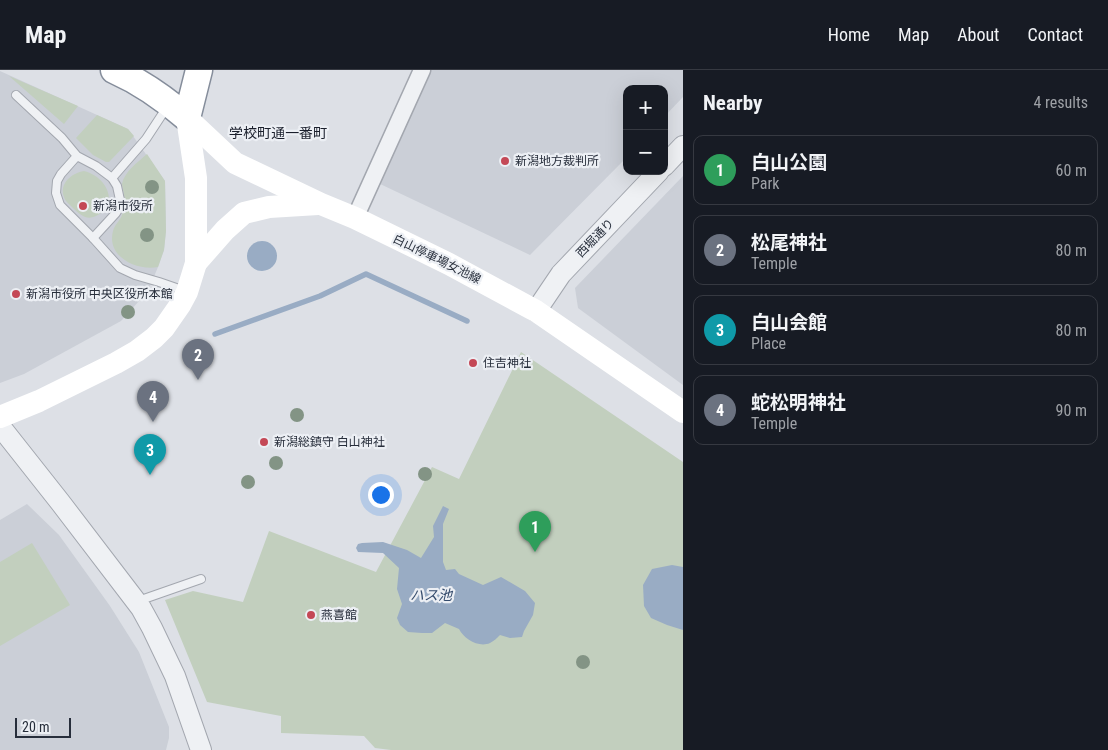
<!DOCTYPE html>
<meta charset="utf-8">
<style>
body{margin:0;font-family:"Roboto Condensed","Noto Sans JP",sans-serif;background:#242831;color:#f1f3f6}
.controls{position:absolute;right:15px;top:15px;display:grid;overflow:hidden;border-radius:10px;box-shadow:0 5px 20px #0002}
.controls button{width:45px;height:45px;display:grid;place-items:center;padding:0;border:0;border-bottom:1px solid #363941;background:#171b24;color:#f1f3f6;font:25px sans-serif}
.scale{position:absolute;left:15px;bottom:12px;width:56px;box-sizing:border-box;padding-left:5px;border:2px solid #272e3b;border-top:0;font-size:14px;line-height:18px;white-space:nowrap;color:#272e3b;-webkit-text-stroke:4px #eceff4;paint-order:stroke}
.you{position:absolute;left:380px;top:424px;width:18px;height:18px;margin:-12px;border:4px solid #fff;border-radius:50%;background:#1a73e8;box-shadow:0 0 0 8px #1a73e833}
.badge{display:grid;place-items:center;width:32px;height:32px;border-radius:50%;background:#7c3aed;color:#fff;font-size:16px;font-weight:700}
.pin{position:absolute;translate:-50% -41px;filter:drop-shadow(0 1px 2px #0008)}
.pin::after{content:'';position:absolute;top:26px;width:18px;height:15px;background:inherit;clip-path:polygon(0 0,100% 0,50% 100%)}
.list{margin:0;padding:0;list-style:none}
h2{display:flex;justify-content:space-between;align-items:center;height:65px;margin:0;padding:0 20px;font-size:21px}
h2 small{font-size:16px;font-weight:400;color:#9ea1a6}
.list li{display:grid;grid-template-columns:32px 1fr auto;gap:15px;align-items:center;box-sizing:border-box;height:70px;margin:0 10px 10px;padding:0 10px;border:1px solid #363941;border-radius:10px}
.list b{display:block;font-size:19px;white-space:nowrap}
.list p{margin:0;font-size:16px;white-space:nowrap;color:#9ea1a6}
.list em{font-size:16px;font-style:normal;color:#9ea1a6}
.map{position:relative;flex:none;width:683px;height:680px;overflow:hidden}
header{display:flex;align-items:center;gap:30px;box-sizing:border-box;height:70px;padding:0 25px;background:#171b24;border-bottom:1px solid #363941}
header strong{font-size:24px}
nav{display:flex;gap:28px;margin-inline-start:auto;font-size:18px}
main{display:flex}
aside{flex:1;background:#171b24}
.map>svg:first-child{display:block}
.built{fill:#cbcfd7}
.green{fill:#c2cfbe}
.water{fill:#99acc4}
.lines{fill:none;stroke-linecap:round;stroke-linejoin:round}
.stream{stroke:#99acc4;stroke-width:5.5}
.service-casing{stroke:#a3a7af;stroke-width:10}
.minor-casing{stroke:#a3a7af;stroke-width:19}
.tertiary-casing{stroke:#a3a7af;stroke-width:22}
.trunk-casing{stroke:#858d9b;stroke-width:29}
.service{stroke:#eff1f4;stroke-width:8}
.minor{stroke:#eff1f4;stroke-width:16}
.tertiary{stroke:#eff1f4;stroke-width:20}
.secondary{stroke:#fff;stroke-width:22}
.trunk{stroke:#fff;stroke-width:26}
.tree{fill:#839485}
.poi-dot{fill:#c44856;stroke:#eceff4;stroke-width:2}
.labels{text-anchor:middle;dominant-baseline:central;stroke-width:4.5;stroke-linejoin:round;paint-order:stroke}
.poi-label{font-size:12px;fill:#272e3b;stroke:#eceff4;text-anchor:start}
.street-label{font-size:12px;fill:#272e3b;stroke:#eceff4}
.neighbourhood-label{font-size:14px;fill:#1a1f2c;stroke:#eceff4}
.water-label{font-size:14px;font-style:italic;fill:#344b6c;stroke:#eceff4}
</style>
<header>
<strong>Map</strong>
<nav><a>Home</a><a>Map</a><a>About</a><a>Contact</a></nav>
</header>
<main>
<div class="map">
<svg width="683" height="680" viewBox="0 0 683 680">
<rect width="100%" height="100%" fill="#dde0e6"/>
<g class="built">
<polygon points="430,0 683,0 683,27 664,47 664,19 627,19 627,87 530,185 378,113"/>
<polygon points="0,1 128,59 165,111 166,161 164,180 158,197 148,221 121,251 24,304 0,313"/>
<polygon points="683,106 683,315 578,238 575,218"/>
<polygon points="27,434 59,465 110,536 139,582 169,657 169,668 166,680 0,680 0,450"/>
</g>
<g class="green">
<polygon points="9,6 78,36 64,54"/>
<polygon points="97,45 128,59 134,66 109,92 106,92 93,85 76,68"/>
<path d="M147,84L165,111L166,161L164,180L158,197C137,201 106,187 113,161C115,153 122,150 123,141C124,136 125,130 124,125C124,122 122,117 122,114C124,102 138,92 147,84Z"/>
<path d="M84,101C103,105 119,129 101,143C88,153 80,145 71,136C69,134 65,131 64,127C59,113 72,103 84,101Z"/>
<polygon points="521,282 683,392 683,680 391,680 375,678 364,666 281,663 281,646 207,632 165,530 193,521 243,532 269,461 376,502 432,397 459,409"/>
<polygon points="32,473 70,535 0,576 0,492"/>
</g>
<g class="water">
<circle cx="262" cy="186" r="15"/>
<path d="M443,436L449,439L443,454V492L446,500L455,499L459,504L483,515L501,507L525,521L535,533L533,545L524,561L522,567L510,568L500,565C497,568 494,571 490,573C479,578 464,569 459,559L445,553L432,563H422L408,562L400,555L397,548L402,534L397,519L399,498L383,483L358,482L356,478L358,474L362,473L383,472L407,480L421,488L434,467L433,456Z"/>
<polygon points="672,495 683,497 683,560 667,555 651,548 644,536 643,515 652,499"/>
</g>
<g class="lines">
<polyline class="stream" points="215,264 320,226 366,204 467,251"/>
<g class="service-casing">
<g id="service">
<polyline points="16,25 62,68 77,86 96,96 112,108 117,116 120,130 119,138 116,143 93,168 60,135 56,123 57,111 61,104 77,86"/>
<polyline points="112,108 146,69 167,37"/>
<polyline points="93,168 120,198 135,205 159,212 185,221"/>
<polyline points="138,531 201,509"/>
</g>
</g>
<g class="minor-casing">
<polyline id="minor" points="355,148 422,0"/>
</g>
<g class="tertiary-casing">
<g id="tertiary">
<polyline points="664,96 683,76"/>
<polyline points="536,241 561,204 659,101"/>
<polyline points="0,356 60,432 141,538 152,558 175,606 201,680"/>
</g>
</g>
<g class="trunk-casing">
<path id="trunk" d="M114,0C141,12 164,28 187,48L199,0"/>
</g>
<use href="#service" class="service"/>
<use href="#minor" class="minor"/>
<use href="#tertiary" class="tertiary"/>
<g class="secondary">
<polyline points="187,48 235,93 321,134 355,148 449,194 536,241 683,342"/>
<polyline points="196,193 225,160 244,143 269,137 318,134"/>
<polyline points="0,347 39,331 116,293 137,281 154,268 164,258 180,235 187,222 196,193 196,108 187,48"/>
</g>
<use href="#trunk" class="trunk"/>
</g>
<g class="tree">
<circle cx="152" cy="117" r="7"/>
<circle cx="147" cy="165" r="7"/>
<circle cx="128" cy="242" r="7"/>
<circle cx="297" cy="345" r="7"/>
<circle cx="276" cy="393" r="7"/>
<circle cx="425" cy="404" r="7"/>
<circle cx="248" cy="412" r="7"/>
<circle cx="583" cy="592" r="7"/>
</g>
<g class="poi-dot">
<circle cx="505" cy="91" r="5"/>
<circle cx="83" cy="136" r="5"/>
<circle cx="16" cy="224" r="5"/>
<circle cx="473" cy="293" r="5"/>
<circle cx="264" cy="372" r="5"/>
<circle cx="311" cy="545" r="5"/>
</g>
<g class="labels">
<g class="poi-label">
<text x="515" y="91">新潟地方裁判所</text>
<text x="93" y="136">新潟市役所</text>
<text x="26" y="224">新潟市役所 中央区役所本館</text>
<text x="483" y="293">住吉神社</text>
<text x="274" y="372">新潟総鎮守 白山神社</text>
<text x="321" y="545">燕喜館</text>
</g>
<g class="street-label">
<text transform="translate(595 168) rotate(-46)">西堀通り</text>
<text transform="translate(437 189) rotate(26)">白山停車場女池線</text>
</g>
<g class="neighbourhood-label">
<text x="278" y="63">学校町通一番町</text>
</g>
<g class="water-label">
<text x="431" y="525">ハス池</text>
</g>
</g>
</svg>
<div class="controls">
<button>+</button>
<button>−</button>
</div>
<div class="scale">20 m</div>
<div class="you"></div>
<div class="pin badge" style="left:535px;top:482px;background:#2e9e5b">1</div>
<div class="pin badge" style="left:198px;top:310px;background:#6b7280">2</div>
<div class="pin badge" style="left:150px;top:405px;background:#0f9aa8">3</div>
<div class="pin badge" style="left:153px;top:352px;background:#6b7280">4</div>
</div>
<aside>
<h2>Nearby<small>4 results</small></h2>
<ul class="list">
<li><span class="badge" style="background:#2e9e5b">1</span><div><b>白山公園</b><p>Park</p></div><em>60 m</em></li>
<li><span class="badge" style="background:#6b7280">2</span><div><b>松尾神社</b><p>Temple</p></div><em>80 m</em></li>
<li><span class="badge" style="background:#0f9aa8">3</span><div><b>白山会館</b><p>Place</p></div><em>80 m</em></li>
<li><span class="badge" style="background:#6b7280">4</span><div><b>蛇松明神社</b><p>Temple</p></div><em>90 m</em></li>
</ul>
</aside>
</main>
